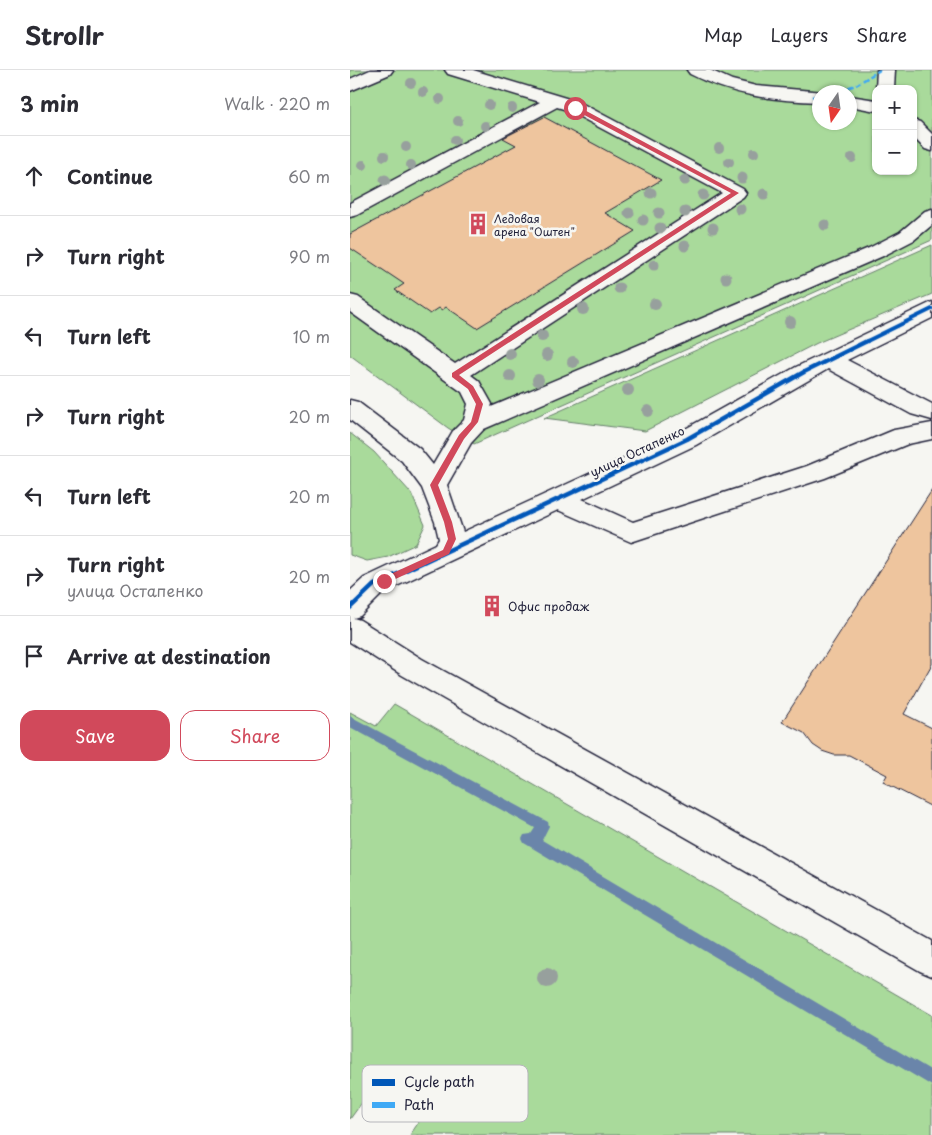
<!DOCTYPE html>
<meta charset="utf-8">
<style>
body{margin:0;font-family:"Playpen Sans",sans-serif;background:#f2f2f3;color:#2b2b33}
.controls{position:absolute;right:15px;top:15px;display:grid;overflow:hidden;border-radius:10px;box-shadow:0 1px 4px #0004}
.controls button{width:45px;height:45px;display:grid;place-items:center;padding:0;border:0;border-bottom:1px solid #e1e1e2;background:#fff;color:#2b2b33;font:25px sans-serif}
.compass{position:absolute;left:462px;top:15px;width:45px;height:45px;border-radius:50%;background:#fff;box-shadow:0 1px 4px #0004;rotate:193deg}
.stop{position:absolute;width:15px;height:15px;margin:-11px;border:4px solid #d1495b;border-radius:50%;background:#fff}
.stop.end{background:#d1495b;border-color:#fff;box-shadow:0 1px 5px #0008}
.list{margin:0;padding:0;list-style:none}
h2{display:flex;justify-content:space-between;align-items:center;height:65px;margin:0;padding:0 20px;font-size:21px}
h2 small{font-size:16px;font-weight:400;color:#7c7c81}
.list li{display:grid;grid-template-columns:32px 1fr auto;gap:15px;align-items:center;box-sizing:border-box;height:80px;padding:0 20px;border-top:1px solid #e1e1e2}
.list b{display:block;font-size:19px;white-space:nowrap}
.list p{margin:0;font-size:16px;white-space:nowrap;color:#7c7c81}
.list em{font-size:16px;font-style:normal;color:#7c7c81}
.actions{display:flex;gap:10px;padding:15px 20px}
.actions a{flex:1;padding:11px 0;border:1px solid #d1495b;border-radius:15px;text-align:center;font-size:18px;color:#d1495b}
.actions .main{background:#d1495b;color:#fff}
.icon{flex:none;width:28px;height:28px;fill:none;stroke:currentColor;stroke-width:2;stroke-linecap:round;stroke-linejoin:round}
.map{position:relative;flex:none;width:582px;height:1065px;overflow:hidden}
header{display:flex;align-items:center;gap:30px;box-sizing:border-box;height:70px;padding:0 25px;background:#fff;border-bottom:1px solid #e1e1e2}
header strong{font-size:24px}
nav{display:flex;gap:28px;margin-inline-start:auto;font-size:18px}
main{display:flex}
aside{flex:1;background:#fff}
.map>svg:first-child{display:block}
.green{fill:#a9da9b;stroke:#667e6b;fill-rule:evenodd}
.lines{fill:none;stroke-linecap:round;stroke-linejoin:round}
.stream{fill:#6a85aa;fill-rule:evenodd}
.building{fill:#eec59e;stroke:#22223b}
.minor-casing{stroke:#22223b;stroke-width:3}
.major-casing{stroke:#22223b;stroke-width:3}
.minor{fill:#f6f6f2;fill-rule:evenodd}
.major{fill:#f6f6f2;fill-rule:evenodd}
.quiet{stroke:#3fa9f5;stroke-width:2.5;stroke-dasharray:5.5 2.5;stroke-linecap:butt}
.cycleway-far1-casing{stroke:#f6f6f2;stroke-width:6}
.cycleway-casing{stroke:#f6f6f2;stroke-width:8}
.cycleway-far1{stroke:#0057b8;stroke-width:4}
.cycleway{stroke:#0057b8;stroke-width:4.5}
.tree{fill:#97a09d}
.route{fill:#d1495b}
.labels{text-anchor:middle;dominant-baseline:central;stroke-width:5;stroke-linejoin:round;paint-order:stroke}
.far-poi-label{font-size:11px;fill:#22223b;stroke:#f6f6f2;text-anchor:start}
.street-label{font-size:12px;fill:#22223b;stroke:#f6f6f2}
.poi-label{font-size:12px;fill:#22223b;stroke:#f6f6f2;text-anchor:start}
.key{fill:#f6f6f2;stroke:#b6b6bb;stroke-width:1}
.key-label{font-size:14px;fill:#22223b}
</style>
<header>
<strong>Strollr</strong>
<nav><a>Map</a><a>Layers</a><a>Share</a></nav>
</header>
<main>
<aside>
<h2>3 min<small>Walk · 220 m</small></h2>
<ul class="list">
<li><svg class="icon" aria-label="ahead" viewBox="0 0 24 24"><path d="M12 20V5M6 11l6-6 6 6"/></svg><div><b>Continue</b></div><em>60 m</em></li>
<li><svg class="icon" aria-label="right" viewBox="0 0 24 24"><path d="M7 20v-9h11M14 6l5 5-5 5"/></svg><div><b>Turn right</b></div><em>90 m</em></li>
<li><svg class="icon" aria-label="left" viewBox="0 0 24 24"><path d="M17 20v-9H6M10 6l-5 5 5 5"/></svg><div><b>Turn left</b></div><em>10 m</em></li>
<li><svg class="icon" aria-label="right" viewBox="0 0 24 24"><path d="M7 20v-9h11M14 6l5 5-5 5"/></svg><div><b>Turn right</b></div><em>20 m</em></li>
<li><svg class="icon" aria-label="left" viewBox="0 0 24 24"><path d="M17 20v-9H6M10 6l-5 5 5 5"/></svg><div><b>Turn left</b></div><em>20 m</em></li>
<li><svg class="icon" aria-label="right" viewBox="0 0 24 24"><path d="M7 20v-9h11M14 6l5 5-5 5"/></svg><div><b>Turn right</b><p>улица Остапенко</p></div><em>20 m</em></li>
<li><svg class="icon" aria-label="arrive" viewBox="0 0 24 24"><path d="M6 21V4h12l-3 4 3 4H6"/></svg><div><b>Arrive at destination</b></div></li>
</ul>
<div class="actions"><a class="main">Save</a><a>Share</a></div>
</aside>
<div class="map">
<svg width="582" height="1065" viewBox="0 0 582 1065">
<rect width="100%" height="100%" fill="#f6f6f2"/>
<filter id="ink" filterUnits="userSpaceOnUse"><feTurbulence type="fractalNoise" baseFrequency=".02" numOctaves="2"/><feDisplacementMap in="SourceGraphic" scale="10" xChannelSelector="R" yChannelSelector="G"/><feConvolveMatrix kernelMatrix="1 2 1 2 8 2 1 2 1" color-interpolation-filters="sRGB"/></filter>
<g filter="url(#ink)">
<g class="green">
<path d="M0,0H582V170L124,374L98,358L0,285ZM526,19H563V101H526ZM470,22H500V52H470Z"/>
<polygon points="582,175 582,224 467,273 295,361 194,348"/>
<polygon points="0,363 24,382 61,423 75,455 66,474 38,487 17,491 0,485"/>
<polygon points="44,634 582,945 582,1065 60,1065 77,1040 29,1009 0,1049 0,642 26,656"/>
</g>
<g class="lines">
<polygon class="stream" points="0,646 198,752 199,756 192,770 582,1001 582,1016 174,773 172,769 174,765 181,764 185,758 0,657"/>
</g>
<g class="building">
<polygon points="194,47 311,110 255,143 285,161 127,258 96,237 92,240 89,238 80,244 45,220 54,214 0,178 0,164 166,75 153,68"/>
<polygon points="582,420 582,594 554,644 582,658 582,737 533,712 537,705 499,685 484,685 472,681 463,675 454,663 432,652"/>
</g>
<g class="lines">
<g class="minor-casing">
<g id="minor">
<polygon points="20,0 43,0 40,4 0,21 0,9"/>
<polygon points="95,0 123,0 229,32 393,119 396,123 393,127 121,305 129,311 142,334 141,337 519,178 550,162 575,141 582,139 582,155 564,170 533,186 134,359 121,373 97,415 113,462 328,363 446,297 582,232 582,248 497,290 582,334 582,350 561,344 478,299 346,375 232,429 283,452 457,396 544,360 582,353 582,369 558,374 475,408 281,472 208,440 34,522 10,546 0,549 0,521 14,508 86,474 89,469 85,452 72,418 52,391 0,350 0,330 8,332 70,379 83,395 103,361 114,350 118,334 112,322 0,242 0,225 8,227 105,294 372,123 217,40 207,37 7,145 0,147 0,133 190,32 98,4"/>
<path d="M337,0H360L382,10L406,16L474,22H470V32C424,31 381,25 340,4Z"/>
<polygon points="527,0 545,0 544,19 526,19"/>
<polygon points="500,26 526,30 526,41 500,36"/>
<polygon points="563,50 570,52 582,64 582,81 575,79 563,67"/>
</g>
</g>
<g class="major-casing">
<polygon id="major" points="0,547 10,550 72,589 582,871 582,906 570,901 52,605 0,572"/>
</g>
<use href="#minor" class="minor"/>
<use href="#major" class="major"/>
<g class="quiet">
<polyline points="483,22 506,15 530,0"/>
<polyline points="462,27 470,25"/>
</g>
<g class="cycleway-far1-casing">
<polyline id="cycleway-far1" points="515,272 582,239"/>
</g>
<g class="cycleway-casing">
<polyline id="cycleway" points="0,538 24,515 337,369 454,302 517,271"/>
</g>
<use href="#cycleway-far1" class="cycleway-far1"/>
<use href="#cycleway" class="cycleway"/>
</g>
<g class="tree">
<circle cx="61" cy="13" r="5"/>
<circle cx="73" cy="22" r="5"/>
<circle cx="90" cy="29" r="5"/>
<circle cx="139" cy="35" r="5"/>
<circle cx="162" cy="38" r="5"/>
<circle cx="108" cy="51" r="5"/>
<circle cx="135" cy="56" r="5"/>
<circle cx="105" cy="70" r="5"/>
<circle cx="56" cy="77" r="5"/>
<circle cx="369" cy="78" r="5"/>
<circle cx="404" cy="83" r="5"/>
<circle cx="34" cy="86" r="5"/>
<circle cx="502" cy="88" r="5"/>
<circle cx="379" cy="92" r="5"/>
<circle cx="13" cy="95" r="5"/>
<circle cx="61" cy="95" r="5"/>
<circle cx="392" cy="108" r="5.5"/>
<circle cx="35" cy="110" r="5.5"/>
<circle cx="335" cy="110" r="5.5"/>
<circle cx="301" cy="123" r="5.5"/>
<circle cx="414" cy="124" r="5.5"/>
<circle cx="353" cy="125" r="5.5"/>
<circle cx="390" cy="139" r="5.5"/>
<circle cx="335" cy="142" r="5.5"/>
<circle cx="279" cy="143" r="5.5"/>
<circle cx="309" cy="143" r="5.5"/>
<circle cx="293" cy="150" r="5.5"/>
<circle cx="475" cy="155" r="5.5"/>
<circle cx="310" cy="158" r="5.5"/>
<circle cx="363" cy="158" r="5.5"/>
<circle cx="335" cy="176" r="5.5"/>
<circle cx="304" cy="195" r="5.5"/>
<circle cx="376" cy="208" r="5.5"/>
<circle cx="269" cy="218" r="5.5"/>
<circle cx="305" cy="234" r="6"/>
<circle cx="233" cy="239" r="6"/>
<circle cx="440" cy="252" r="6"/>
<circle cx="192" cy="266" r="6"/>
<circle cx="160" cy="284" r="6"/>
<circle cx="197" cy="285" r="6"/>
<circle cx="223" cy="292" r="6"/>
<circle cx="160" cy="306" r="6"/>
<circle cx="188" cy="310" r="6"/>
<circle cx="278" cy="320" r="6"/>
<circle cx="298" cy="341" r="6"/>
<circle cx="197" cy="908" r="10"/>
</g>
</g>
<polygon class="route" points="223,36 227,36 389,123 109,305 123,316 133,334 128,352 114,369 88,415 102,452 106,469 99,484 37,513 32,513 32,508 93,480 98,469 94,452 80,415 109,365 121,352 126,334 118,319 102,307 102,303 381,123 223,39"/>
<defs>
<g id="building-bare" transform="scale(1.725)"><path d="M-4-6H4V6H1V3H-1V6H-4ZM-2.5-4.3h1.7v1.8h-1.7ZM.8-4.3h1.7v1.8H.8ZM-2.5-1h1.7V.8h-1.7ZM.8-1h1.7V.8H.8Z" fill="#d1495b" stroke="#f6f6f2" stroke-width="2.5" paint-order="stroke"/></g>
</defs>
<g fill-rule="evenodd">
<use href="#building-bare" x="128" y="154"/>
<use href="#building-bare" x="142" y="536"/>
</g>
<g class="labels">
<g class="far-poi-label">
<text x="144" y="148">Ледовая<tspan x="144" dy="13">арена "Оштен"</tspan></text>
</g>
<g class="street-label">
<text transform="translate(287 381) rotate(-25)">улица Остапенко</text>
</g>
<g class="poi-label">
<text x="158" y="536">Офис продаж</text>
</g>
</g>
<rect x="12" y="995" width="166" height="57" rx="8" class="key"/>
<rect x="22" y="1009" width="23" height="7" fill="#0057b8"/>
<rect x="22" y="1032" width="23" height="6" fill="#3fa9f5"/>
<g class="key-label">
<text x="54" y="1017">Cycle path</text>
<text x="54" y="1040">Path</text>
</g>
</svg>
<div class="controls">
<button>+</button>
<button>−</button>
</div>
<svg class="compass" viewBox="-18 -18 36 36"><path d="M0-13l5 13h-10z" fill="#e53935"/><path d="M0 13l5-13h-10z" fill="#7c7c81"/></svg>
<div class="stop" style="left:225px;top:38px"></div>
<div class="stop end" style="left:34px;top:511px"></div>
</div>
</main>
